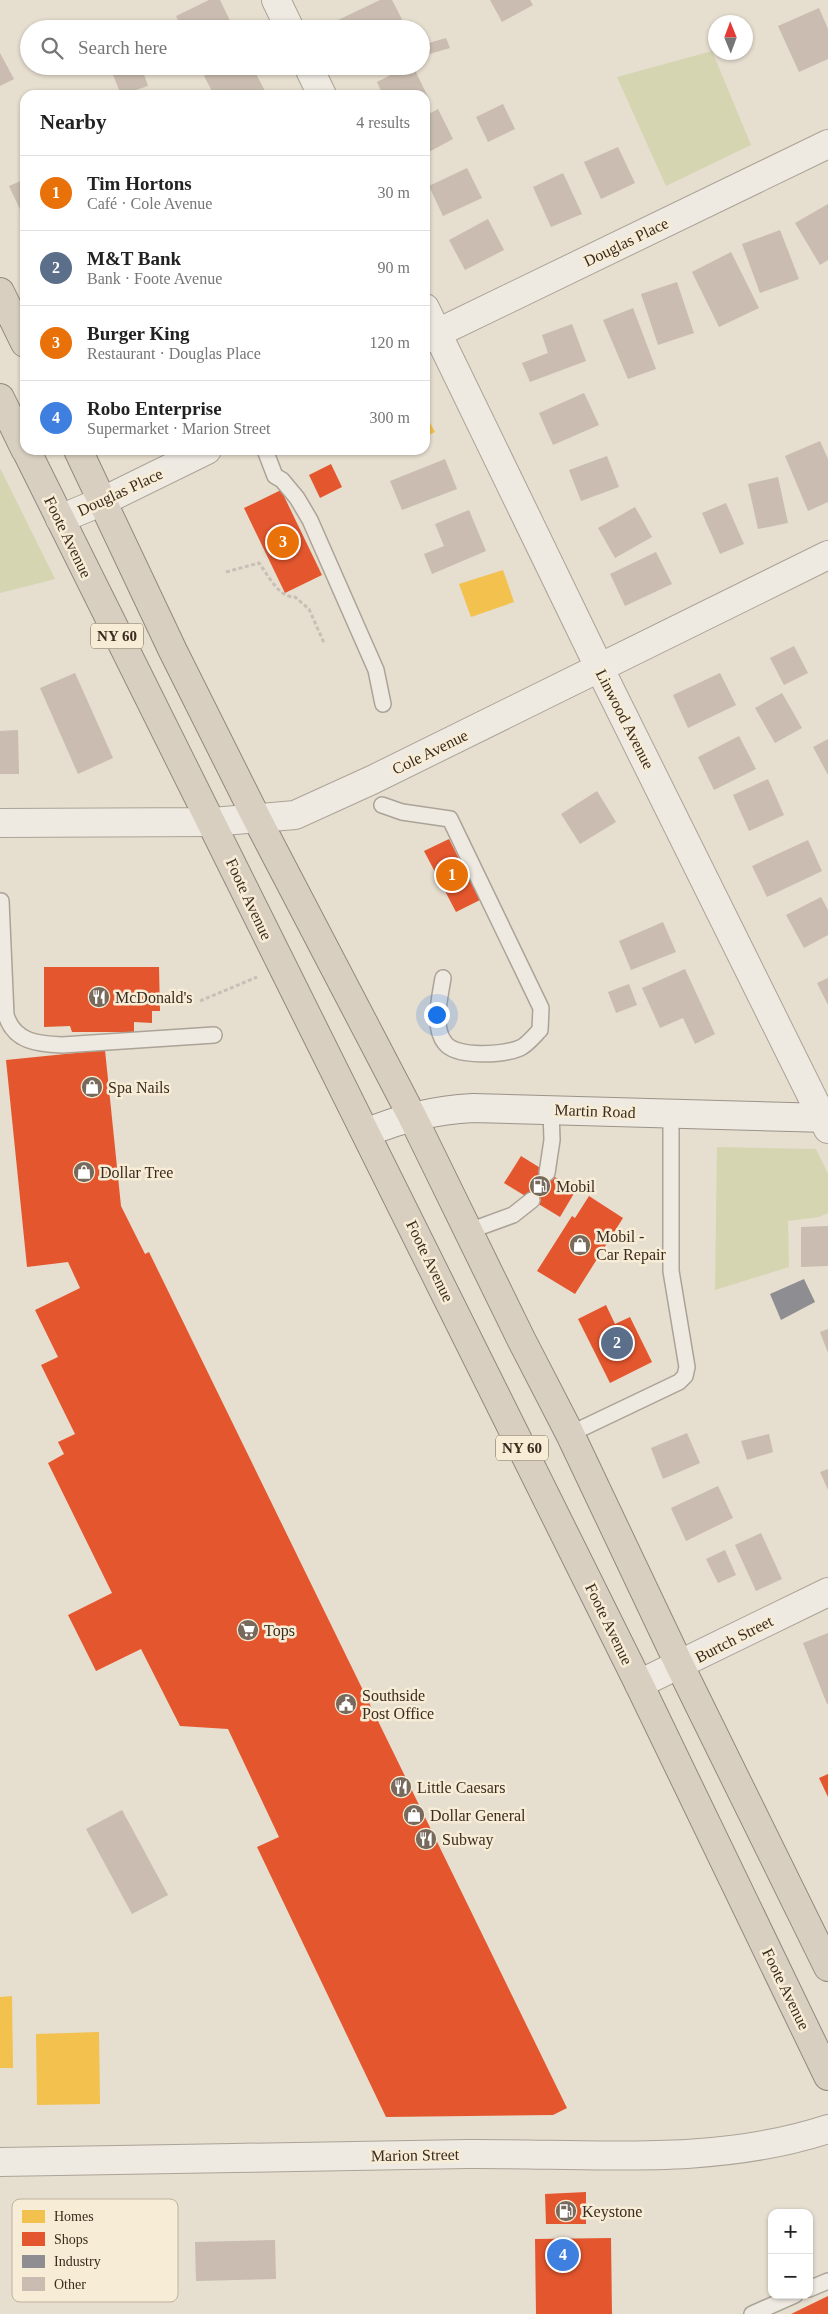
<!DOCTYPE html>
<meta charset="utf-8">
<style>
body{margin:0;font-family:Georgia,serif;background:#f2f2f2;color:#222}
.controls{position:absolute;right:15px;bottom:15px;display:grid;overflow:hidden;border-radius:10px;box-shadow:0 1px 4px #0004}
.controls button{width:45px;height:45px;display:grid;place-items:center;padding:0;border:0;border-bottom:1px solid #e0e0e0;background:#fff;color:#222;font:25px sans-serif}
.compass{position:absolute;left:708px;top:15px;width:45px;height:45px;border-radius:50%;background:#fff;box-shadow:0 1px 4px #0004;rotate:359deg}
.you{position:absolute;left:436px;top:1014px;width:18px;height:18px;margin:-12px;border:4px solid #fff;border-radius:50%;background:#1a73e8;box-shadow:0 0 0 8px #1a73e833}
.badge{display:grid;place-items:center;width:32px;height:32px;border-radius:50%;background:#ea580c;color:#fff;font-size:16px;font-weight:700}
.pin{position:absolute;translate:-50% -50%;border:2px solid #fff;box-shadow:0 1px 5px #0006}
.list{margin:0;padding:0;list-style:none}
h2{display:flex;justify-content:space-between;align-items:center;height:65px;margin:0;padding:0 20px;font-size:21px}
h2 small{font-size:16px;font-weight:400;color:#767676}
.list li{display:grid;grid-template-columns:32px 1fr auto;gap:15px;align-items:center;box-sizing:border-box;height:75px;padding:0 20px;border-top:1px solid #e0e0e0}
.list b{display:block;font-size:19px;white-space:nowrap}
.list p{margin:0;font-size:16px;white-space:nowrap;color:#767676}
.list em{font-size:16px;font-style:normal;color:#767676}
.icon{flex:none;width:28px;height:28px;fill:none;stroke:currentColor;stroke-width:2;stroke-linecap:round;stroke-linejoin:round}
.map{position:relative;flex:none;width:828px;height:2314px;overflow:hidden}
.search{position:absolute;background:#fff;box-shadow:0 1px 4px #0004;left:20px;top:20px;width:410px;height:55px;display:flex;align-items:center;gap:12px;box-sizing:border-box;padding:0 18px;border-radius:28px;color:#767676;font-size:19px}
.panel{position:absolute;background:#fff;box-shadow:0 1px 4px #0004;left:20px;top:90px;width:410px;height:365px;border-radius:15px}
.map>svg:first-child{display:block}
.green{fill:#d6d5b1}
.homes{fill:#f2c14e}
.shops{fill:#e4572e}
.industry{fill:#8d8d92}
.building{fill:#cabcb0}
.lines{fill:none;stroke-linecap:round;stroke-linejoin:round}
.lane-casing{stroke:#aba397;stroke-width:18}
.street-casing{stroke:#aba397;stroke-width:30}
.secondary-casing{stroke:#9b9388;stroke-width:30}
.highway-casing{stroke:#91897e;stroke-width:30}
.path{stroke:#c7c0b7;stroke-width:3;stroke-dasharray:4 2.5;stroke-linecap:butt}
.lane{stroke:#eee9e1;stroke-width:15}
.street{stroke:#eee9e1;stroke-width:28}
.secondary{stroke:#eee9e1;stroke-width:28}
.highway{stroke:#d9cfc0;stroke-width:28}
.labels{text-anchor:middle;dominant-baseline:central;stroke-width:5;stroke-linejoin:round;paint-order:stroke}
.shield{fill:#f7ecd5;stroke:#736656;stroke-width:1}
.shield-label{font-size:15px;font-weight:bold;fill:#3b2c1f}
.street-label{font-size:16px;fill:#3b2c1f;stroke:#f7ecd5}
.poi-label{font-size:16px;fill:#3b2c1f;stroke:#f7ecd5;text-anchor:start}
.key{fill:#f7ecd5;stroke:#bfb29e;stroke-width:1}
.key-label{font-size:14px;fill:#3b2c1f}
</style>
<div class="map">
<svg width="828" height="2314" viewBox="0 0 828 2314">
<rect width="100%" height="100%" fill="#e6decf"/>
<g class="green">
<polygon points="712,51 751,145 666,186 617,77"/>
<polygon points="0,468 55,579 0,593"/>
<polygon points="717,1147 816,1149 828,1174 828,1213 819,1217 788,1221 789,1267 715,1290"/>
</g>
<g class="homes">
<polygon points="425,413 435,432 425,437"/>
<polygon points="503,570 514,602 471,617 459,584"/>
<polygon points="12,1996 13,2068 0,2068 0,1997"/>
<polygon points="99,2032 100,2104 37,2105 36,2034"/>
</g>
<g class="shops">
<polygon points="331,464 342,487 320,498 309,475"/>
<polygon points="281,490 322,575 285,593 244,508"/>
<polygon points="449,839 480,900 456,912 424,851"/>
<polygon points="44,967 159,967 160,1011 152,1011 152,1023 134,1022 134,1032 72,1032 70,1026 44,1027"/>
<polygon points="105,1050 121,1206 145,1254 149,1252 567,2108 553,2115 386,2117 257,1847 279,1837 228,1729 180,1726 141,1649 96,1671 68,1615 112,1593 48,1463 64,1454 58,1442 75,1434 41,1365 58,1357 35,1310 80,1288 68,1262 27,1267 6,1060"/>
<polygon points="521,1156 576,1190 560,1217 504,1183"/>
<polygon points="589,1196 623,1218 575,1294 537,1271 572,1216 575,1218"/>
<polygon points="606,1305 615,1324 630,1317 652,1362 610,1383 578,1319"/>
<polygon points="828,1774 828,1797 819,1778"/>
<polygon points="586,2192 586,2224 546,2224 545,2194"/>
<polygon points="611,2238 612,2314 536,2314 535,2239"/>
<polygon points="828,2296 828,2314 791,2314"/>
</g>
<polygon class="industry" points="804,1279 815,1302 781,1320 770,1294"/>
<g class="building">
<polygon points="209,0 220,0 233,27 230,29 182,29 176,16"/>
<polygon points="380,0 392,0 407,29 339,29 336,21"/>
<polygon points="490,0 530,0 533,5 502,22"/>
<polygon points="819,8 828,29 828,59 799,72 778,26"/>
<polygon points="446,38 450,48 426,55 422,45"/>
<polygon points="0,53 14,79 0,86"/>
<polygon points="127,66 141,66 148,86 121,95 112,72"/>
<polygon points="222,66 252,66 266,93 263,95 214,95 204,76"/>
<polygon points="408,66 413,66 428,97 425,99 425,95 383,95 377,82"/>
<polygon points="503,104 515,129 488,142 476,117"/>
<polygon points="438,109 453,139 425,154 425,116"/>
<polygon points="618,147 635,183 601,199 584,162"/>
<polygon points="467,168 482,198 443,216 429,186"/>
<polygon points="563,173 582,214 551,227 533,187"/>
<polygon points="25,179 25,220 9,186"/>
<polygon points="828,204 828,260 820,265 795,223"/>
<polygon points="488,219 504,250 465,270 449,240"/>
<polygon points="780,230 799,279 760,293 742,244"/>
<polygon points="731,252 759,308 719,327 692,272"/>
<polygon points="677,282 694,333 658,345 641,294"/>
<polygon points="633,308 656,369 628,379 603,320"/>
<polygon points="572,324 586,361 530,382 522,363 548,353 542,335"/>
<polygon points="584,393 599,425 553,445 539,413"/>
<polygon points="820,441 828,459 828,502 808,511 785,456"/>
<polygon points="607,456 619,487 581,501 569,470"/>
<polygon points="445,459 457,489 402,510 390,481"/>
<polygon points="778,477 788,523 758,529 748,484"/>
<polygon points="726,503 744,544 720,554 702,513"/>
<polygon points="635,507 652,537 615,558 598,528"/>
<polygon points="469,510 486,551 432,574 424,554 444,546 435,524"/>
<polygon points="656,552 672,584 625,606 610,574"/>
<polygon points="794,646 808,673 784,685 770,658"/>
<polygon points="75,673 113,758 78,774 40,688"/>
<polygon points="720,673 736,705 688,728 673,695"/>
<polygon points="782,693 802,728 775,743 755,708"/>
<polygon points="18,730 19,774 0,774 0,731"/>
<polygon points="739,736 756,769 714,790 698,757"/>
<polygon points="828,739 828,775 813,747"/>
<polygon points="768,779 784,815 749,831 733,795"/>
<polygon points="597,791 616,822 580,844 561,814"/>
<polygon points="808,840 822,871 767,897 752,866"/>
<polygon points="821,897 828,910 828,935 804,948 786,915"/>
<polygon points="663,922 676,952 631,970 619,941"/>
<polygon points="685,969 715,1034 695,1044 683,1018 660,1028 642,988"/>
<polygon points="828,978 828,1005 817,983"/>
<polygon points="629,984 637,1005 616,1013 608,992"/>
<polygon points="828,1226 828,1266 801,1267 801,1227"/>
<polygon points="828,1329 828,1353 820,1332"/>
<polygon points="687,1433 700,1463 663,1479 651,1448"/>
<polygon points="769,1434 773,1452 747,1460 741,1441"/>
<polygon points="828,1469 828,1490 820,1472"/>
<polygon points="718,1486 733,1518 686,1541 671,1508"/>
<polygon points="761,1533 782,1579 756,1591 735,1545"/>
<polygon points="725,1550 736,1575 718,1583 706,1559"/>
<polygon points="828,1633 828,1704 827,1704 803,1643"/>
<polygon points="122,1810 168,1895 132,1914 86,1829"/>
<polygon points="275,2240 276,2279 196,2281 195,2242"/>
</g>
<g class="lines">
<g class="lane-casing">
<g id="lane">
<polyline points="265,450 275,476 282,480 297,498 310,520 376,670 383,704"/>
<path d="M382,805L402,812L450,819L541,1008L540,1030C534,1036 527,1045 520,1048C504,1055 456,1058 445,1043C432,1027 440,997 443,978"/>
<path d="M1,901L6,1015C14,1042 38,1044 62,1045L214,1035"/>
<polyline points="547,1173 552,1140 551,1110"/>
<polyline points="469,1231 513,1215 532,1200"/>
<polyline points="570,1434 679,1382 685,1376 687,1367 671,1271 671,1113"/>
<polyline points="809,2289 828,2281"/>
<polyline points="752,2314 795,2295"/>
</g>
</g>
<g class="street-casing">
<g id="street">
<polyline points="276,0 290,29"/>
<polyline points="308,66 322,95"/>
<polyline points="425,308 599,667 828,1129"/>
<polyline points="425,339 828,144"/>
<polyline points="60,519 103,501 207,450"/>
<polyline points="0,823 212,822 295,815 372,780 828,555"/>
<polyline points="639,1684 828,1592"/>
<path d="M0,2162C156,2160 312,2156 468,2154C588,2153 712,2167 828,2129"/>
</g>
</g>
<g class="secondary-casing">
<path id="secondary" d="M366,1133C401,1118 435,1110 473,1108L828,1118"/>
</g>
<g class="highway-casing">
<g id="highway">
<polyline points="0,292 25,343"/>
<polyline points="0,398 25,449"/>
<polyline points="26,450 639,1684 828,2076"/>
<polyline points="78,450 173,651 257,819 412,1116 521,1339 570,1434 680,1666 828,1967"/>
</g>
</g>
<g class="path">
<path d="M226,572L259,563C268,575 279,598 295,597L309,609L324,643"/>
<polyline points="200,1001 257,977"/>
</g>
<use href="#lane" class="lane"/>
<use href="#street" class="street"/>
<use href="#secondary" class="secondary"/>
<use href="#highway" class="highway"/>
</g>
<defs>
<g id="restaurant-disc" transform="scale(1.125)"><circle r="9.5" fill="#776a5d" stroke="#f7ecd5"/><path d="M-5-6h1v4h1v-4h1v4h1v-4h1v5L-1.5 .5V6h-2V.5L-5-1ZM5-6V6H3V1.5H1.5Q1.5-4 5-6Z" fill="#fff"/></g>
<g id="shop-disc" transform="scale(1.125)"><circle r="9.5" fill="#776a5d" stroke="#f7ecd5"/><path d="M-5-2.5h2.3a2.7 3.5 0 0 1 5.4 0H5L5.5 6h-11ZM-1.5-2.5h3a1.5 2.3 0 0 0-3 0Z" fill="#fff"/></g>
<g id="fuel-disc" transform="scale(1.125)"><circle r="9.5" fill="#776a5d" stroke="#f7ecd5"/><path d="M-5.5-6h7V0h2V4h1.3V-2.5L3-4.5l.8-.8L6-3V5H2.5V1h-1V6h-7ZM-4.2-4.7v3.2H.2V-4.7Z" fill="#fff"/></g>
<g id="supermarket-disc" transform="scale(1.125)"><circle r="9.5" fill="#776a5d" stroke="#f7ecd5"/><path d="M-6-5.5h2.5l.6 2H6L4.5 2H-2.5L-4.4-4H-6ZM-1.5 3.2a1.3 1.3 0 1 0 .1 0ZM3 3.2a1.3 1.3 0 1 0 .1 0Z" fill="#fff"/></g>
<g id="civic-disc" transform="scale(1.125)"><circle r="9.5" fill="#776a5d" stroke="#f7ecd5"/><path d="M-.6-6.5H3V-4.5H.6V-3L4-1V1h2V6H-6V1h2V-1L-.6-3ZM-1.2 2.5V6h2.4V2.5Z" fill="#fff"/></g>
</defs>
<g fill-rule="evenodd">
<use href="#restaurant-disc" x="99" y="997"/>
<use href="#shop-disc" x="92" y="1087"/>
<use href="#shop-disc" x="84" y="1172"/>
<use href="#fuel-disc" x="540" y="1186"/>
<use href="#shop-disc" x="580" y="1245"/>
<use href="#supermarket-disc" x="248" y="1630"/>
<use href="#civic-disc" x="346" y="1704"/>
<use href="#restaurant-disc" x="401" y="1787"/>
<use href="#shop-disc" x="414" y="1815"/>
<use href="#restaurant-disc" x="426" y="1839"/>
<use href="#fuel-disc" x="566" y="2211"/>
</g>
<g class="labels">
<g class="shield">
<rect x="91" y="623.5" width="52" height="25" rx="4"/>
<rect x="496" y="1435.5" width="52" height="25" rx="4"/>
</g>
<g class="shield-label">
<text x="117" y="636">NY 60</text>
<text x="522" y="1448">NY 60</text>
</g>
<g class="street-label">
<text transform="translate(626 242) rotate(-26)">Douglas Place</text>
<text transform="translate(120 492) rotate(-25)">Douglas Place</text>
<text transform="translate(68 537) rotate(64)">Foote Avenue</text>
<text transform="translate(625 719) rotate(63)">Linwood Avenue</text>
<text transform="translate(430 752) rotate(-26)">Cole Avenue</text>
<text transform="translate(249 899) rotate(65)">Foote Avenue</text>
<text transform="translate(595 1111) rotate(2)">Martin Road</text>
<text transform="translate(430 1261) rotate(64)">Foote Avenue</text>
<text transform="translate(609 1624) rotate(64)">Foote Avenue</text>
<text transform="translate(734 1639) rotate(-27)">Burtch Street</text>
<text transform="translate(786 1989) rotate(64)">Foote Avenue</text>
<text transform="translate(415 2155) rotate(-1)">Marion Street</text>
</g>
<g class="poi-label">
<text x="115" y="997">McDonald's</text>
<text x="108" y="1087">Spa Nails</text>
<text x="100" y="1172">Dollar Tree</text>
<text x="556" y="1186">Mobil</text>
<text x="596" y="1236">Mobil -<tspan x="596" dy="18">Car Repair</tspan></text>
<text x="264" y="1630">Tops</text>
<text x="362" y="1695">Southside<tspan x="362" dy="18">Post Office</tspan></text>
<text x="417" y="1787">Little Caesars</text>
<text x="430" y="1815">Dollar General</text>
<text x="442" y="1839">Subway</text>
<text x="582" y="2211">Keystone</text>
</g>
</g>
<rect x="12" y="2199" width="166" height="103" rx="8" class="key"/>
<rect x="22" y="2210" width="23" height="13" fill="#f2c14e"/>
<rect x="22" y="2232" width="23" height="14" fill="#e4572e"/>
<rect x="22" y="2255" width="23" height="13" fill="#8d8d92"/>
<rect x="22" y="2277" width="23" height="14" fill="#cabcb0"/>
<g class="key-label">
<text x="54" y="2221">Homes</text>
<text x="54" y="2244">Shops</text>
<text x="54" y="2266">Industry</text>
<text x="54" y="2289">Other</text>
</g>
</svg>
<div class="controls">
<button>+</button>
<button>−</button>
</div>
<svg class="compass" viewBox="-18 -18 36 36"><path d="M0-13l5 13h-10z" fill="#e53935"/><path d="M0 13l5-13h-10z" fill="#767676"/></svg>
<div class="you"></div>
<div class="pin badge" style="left:452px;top:875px;background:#e8710a">1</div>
<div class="pin badge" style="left:617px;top:1343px;background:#5c6f8a">2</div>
<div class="pin badge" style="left:283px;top:542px;background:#e8710a">3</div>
<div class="pin badge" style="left:563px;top:2255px;background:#3f7fe0">4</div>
<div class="search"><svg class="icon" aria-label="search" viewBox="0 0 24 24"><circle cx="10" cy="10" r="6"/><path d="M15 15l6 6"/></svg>Search here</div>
<section class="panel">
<h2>Nearby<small>4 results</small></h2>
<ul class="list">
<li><span class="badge" style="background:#e8710a">1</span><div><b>Tim Hortons</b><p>Café · Cole Avenue</p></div><em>30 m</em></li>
<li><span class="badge" style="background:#5c6f8a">2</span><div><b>M&amp;T Bank</b><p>Bank · Foote Avenue</p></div><em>90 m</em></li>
<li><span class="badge" style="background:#e8710a">3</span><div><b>Burger King</b><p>Restaurant · Douglas Place</p></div><em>120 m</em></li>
<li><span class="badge" style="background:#3f7fe0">4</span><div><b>Robo Enterprise</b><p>Supermarket · Marion Street</p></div><em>300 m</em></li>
</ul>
</section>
</div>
